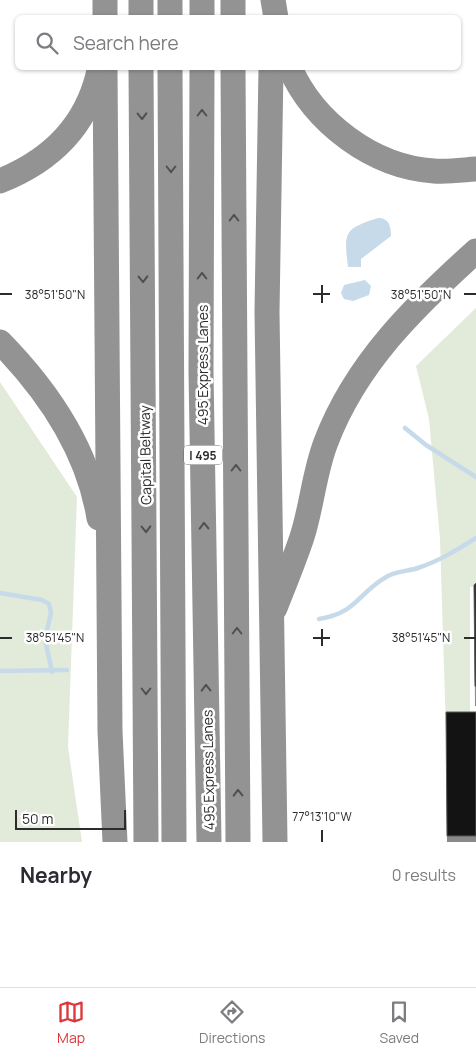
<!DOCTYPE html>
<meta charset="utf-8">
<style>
body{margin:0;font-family:Manrope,sans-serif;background:#f7f7f7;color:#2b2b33}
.scale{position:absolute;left:15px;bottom:12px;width:111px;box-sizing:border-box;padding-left:5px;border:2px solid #2c2c2c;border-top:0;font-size:14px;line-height:18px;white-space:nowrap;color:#2c2c2c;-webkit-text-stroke:4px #fff;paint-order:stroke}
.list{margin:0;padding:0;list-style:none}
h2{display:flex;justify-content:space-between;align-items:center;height:65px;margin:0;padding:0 20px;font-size:21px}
h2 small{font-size:16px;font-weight:400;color:#7c7c81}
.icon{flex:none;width:28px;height:28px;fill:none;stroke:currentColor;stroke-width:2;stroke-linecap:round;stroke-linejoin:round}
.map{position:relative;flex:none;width:476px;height:842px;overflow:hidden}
.search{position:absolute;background:#fff;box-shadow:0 1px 4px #0004;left:15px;right:15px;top:15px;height:55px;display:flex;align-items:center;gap:12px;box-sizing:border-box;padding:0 18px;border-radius:8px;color:#7c7c81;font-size:19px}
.sheet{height:145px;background:#fff}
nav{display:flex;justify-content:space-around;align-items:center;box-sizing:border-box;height:70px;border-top:1px solid #e1e1e2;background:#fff;font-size:14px;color:#7c7c81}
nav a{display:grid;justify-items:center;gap:2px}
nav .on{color:#dd353a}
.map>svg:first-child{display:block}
.green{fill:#e2eada}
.water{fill:#c7dae9}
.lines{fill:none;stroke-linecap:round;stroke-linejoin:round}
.stream{stroke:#c7dae9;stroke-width:4.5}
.motorway{stroke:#939393;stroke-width:25}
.wall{fill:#898989}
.building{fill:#131313;stroke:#5a5a5a}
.oneway{stroke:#505050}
.ticks{fill:none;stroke:#2c2c2c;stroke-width:2}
.labels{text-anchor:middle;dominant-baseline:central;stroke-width:5;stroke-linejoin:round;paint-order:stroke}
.shield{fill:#fff;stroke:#6b6b6b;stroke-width:1}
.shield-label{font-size:12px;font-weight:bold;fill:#2c2c2c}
.street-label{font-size:14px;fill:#2c2c2c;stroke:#fff}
.ticks-label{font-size:12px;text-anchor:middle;fill:#2c2c2c;stroke:#fff;stroke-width:5;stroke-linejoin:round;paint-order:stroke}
</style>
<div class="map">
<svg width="476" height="842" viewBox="0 0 476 842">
<rect width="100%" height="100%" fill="#fff"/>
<g class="green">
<polygon points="476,308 476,586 470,587 470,731 446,731 440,539 429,419 416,366"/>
<polygon points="0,382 77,497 68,747 82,842 0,842"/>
</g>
<g class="water">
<path d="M378,218C389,218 391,226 391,236L361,259V267H348C344,233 343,229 378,218Z"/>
<polygon points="365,280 371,286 369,295 353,301 344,299 341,293 344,285"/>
</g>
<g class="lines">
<g class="stream">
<polyline points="405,428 426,445 476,477"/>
<polyline points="0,593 42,600 49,604 51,613 45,639 52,672"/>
<path d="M319,619C358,613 358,592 388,576C397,571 409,571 418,568C439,561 457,550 476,538"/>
<polyline points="0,671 67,670"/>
</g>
<g class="motorway">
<polyline points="105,0 105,18"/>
<polyline points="141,0 141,18"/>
<polyline points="170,0 170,18"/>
<polyline points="233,0 233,18"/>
<polyline points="273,0 276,18"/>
<polyline points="202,18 202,0"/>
<polyline points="105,68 110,731 115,842"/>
<polyline points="141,68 146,842"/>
<polyline points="170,68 174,842"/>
<polyline points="202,68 201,372 209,842"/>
<polyline points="233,68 238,842"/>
<polyline points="271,68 267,312 275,842"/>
<path d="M290,68C314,122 372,167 434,171C448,172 462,170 476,169"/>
<path d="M0,181C50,161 85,128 98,75"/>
<path d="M0,342C47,390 88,450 99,518"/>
<path d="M275,608C284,585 294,561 302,537C312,506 314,473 326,442C356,363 415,306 476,251"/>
</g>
</g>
<g class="wall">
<polygon points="476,583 476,706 475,706 474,585"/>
<polygon points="446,712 476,712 476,842 447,842"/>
</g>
<g class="building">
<polygon points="476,583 476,687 475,686 474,585"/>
<polygon points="446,712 476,712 476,836 447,836"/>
</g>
<defs><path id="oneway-chevron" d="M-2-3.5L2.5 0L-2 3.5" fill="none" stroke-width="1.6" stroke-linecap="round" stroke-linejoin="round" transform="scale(1.25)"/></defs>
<g class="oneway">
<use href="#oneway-chevron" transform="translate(202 113) rotate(-90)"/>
<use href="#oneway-chevron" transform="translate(142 116) rotate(89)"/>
<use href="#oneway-chevron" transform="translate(171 169) rotate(90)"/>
<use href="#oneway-chevron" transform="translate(234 218) rotate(-90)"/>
<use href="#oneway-chevron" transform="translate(202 276) rotate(-90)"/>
<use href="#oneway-chevron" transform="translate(143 279) rotate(89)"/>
<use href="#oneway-chevron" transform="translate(236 468) rotate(-90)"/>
<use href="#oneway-chevron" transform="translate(204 526) rotate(-91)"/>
<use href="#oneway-chevron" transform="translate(146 529) rotate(89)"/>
<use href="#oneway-chevron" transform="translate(237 631) rotate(-90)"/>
<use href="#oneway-chevron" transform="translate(206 688) rotate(-91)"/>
<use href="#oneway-chevron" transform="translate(146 691) rotate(90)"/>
<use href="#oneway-chevron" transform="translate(238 793) rotate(-91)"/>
</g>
<path class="ticks" d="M322,285V303M0,294H12M313,294H330M464,294H476M322,629V646M0,638H12M313,638H330M464,638H476M322,830V842"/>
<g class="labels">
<rect class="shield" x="184" y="445.5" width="38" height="19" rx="4"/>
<g class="shield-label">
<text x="203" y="455">I 495</text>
</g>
<g class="street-label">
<text transform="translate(202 365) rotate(-90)">495 Express Lanes</text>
<text transform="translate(145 455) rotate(-91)">Capital Beltway</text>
<text transform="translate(208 770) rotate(-91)">495 Express Lanes</text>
</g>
</g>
<g class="ticks-label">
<text x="55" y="299">38°51'50"N</text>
<text x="421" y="299">38°51'50"N</text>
<text x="55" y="642">38°51'45"N</text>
<text x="421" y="642">38°51'45"N</text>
<text x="322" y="821">77°13'10"W</text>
</g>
</svg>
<div class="scale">50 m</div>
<div class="search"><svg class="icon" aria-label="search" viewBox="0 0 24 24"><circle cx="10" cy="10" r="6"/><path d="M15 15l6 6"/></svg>Search here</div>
</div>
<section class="sheet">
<h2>Nearby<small>0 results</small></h2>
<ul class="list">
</ul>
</section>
<nav>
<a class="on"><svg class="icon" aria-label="map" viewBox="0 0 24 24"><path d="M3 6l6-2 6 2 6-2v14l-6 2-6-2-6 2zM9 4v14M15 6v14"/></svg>Map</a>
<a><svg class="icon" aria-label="directions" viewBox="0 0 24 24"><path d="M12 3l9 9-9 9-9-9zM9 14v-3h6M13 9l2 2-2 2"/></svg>Directions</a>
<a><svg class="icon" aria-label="saved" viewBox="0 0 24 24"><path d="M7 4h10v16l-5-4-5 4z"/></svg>Saved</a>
</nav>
